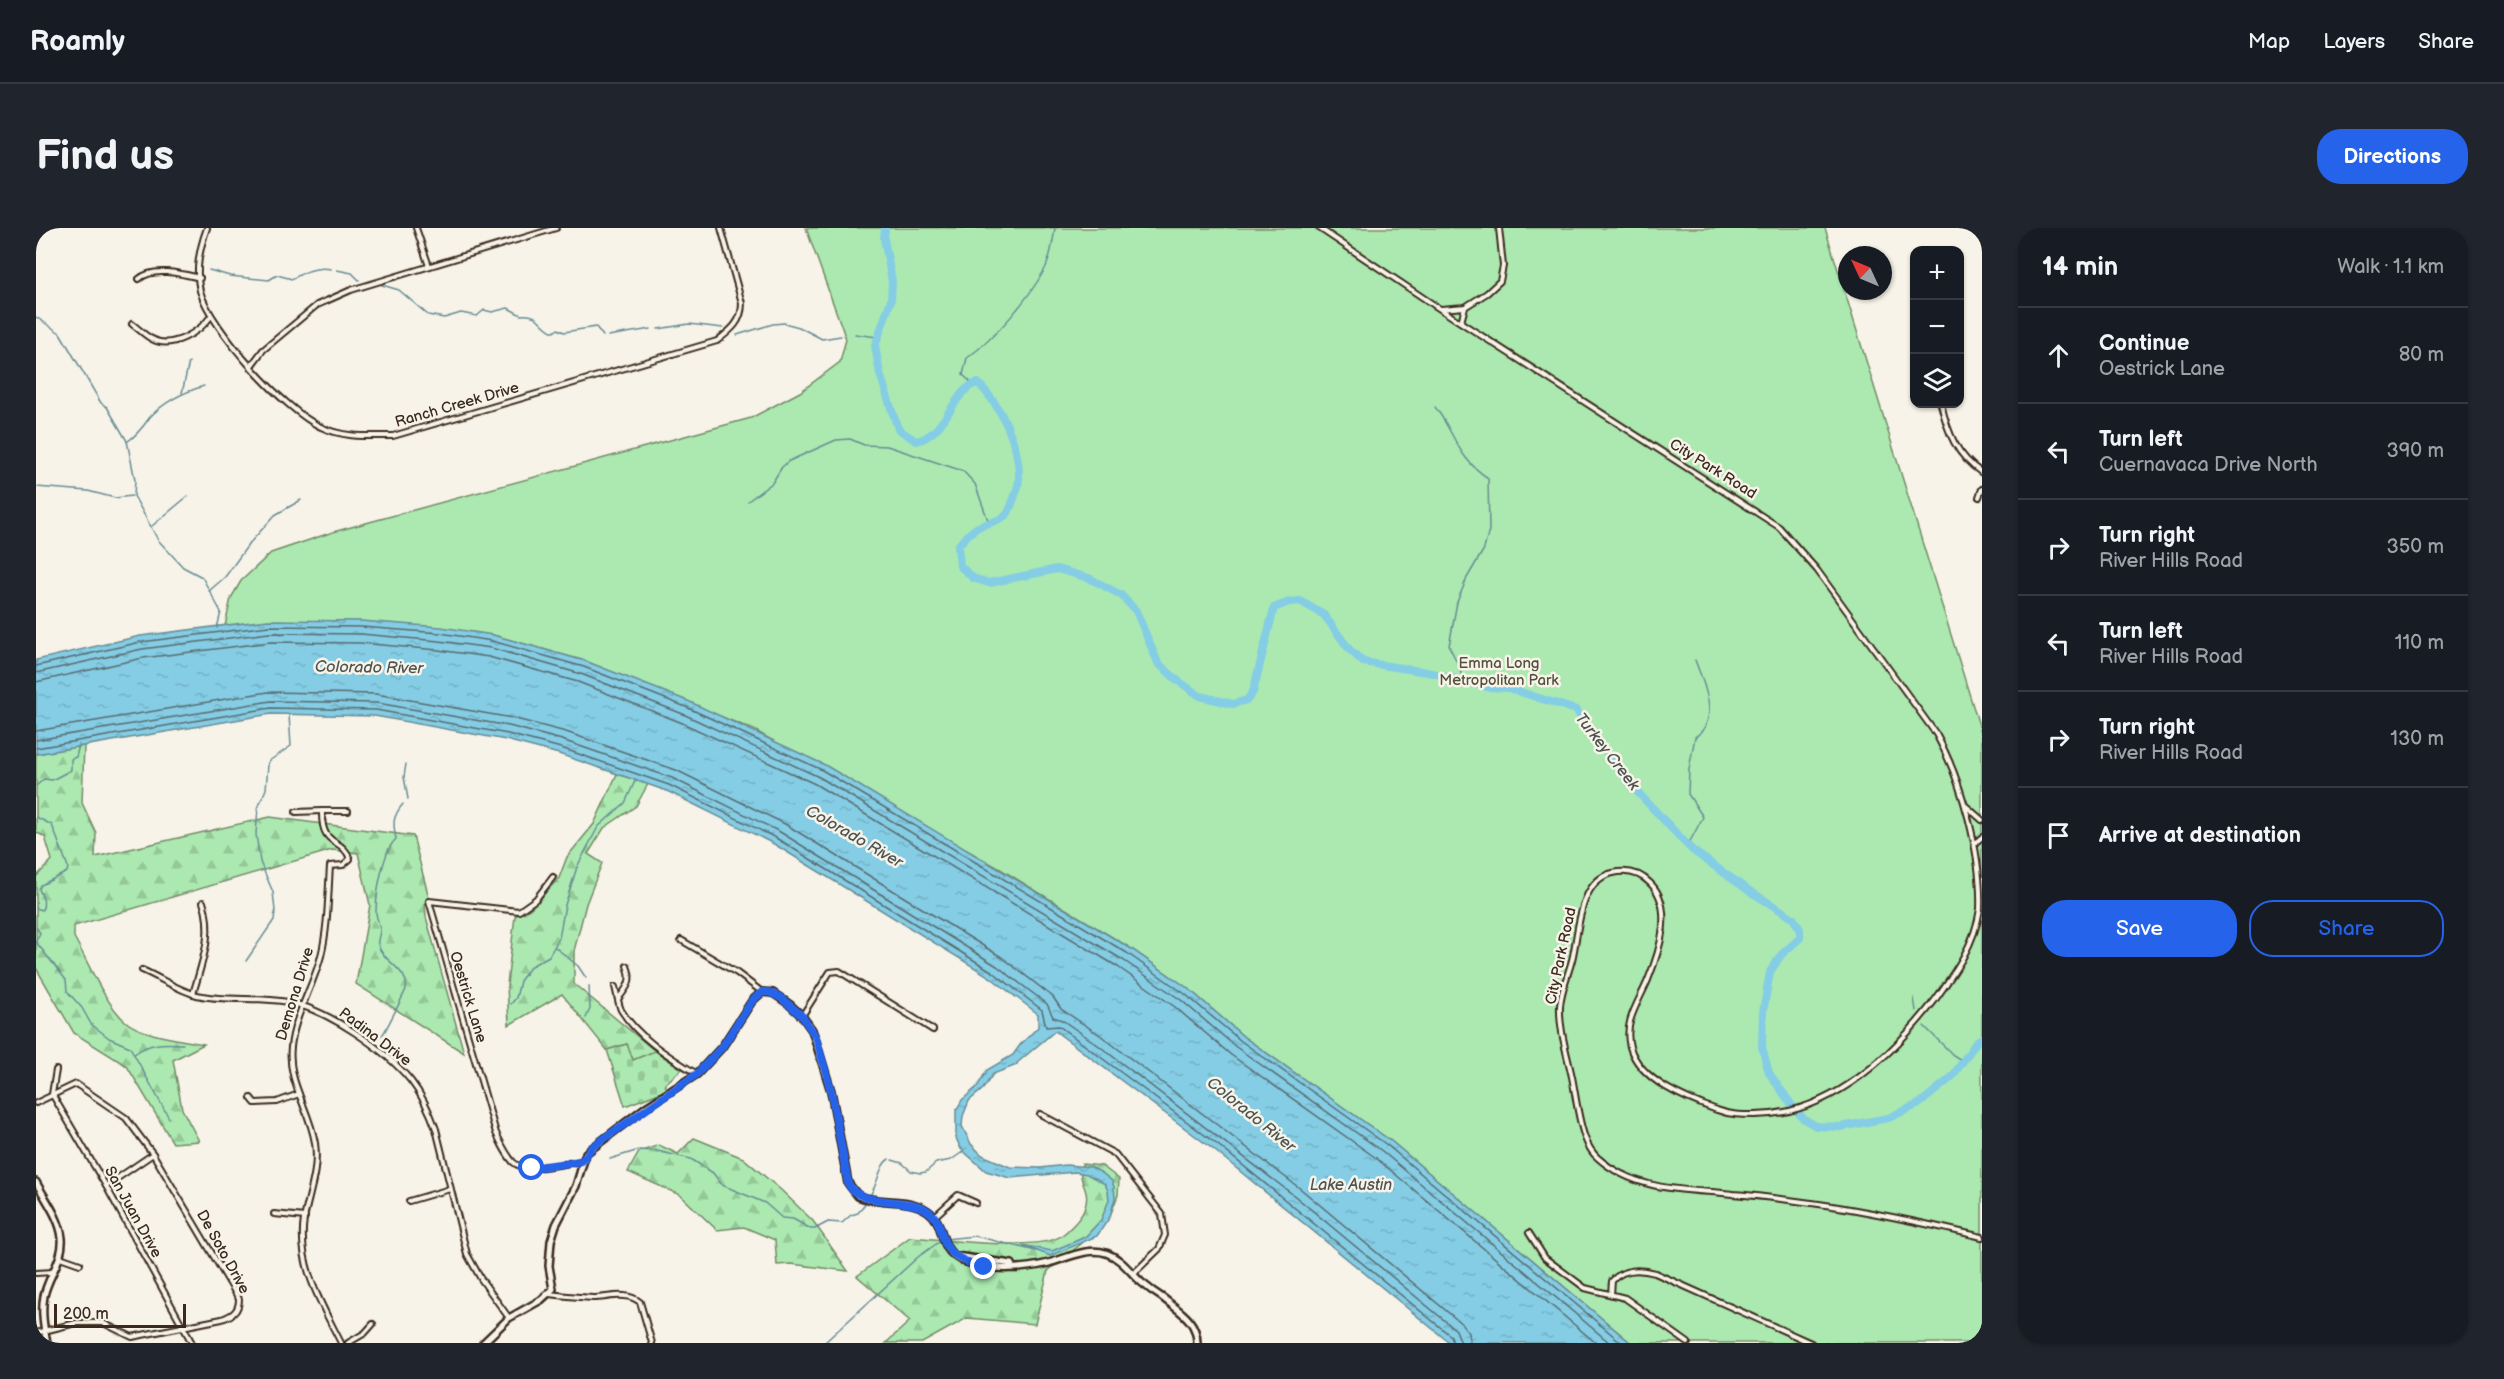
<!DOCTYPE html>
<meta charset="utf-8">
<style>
body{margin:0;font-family:"Balsamiq Sans",sans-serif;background:#20242c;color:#f1f3f6}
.controls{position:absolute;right:18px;top:18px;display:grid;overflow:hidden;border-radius:12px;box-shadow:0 2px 4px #0004}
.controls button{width:54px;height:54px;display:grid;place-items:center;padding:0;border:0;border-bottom:2px solid #363941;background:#171b24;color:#f1f3f6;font:30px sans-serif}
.compass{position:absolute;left:1802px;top:18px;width:54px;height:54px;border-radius:50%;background:#171b24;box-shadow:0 2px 4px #0004;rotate:314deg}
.scale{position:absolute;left:18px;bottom:15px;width:132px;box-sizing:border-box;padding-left:6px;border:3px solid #3b2a1e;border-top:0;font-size:16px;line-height:21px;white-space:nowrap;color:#3b2a1e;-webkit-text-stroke:4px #f7f3e8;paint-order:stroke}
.stop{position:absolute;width:18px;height:18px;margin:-14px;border:4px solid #2563eb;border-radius:50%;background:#fff}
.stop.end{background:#2563eb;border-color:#fff;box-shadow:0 2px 6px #0008}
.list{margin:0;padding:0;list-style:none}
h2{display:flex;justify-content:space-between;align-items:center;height:78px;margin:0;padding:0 24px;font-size:26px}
h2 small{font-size:20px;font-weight:400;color:#9ea1a6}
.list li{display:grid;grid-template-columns:39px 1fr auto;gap:18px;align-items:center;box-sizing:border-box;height:96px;padding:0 24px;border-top:2px solid #363941}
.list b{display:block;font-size:22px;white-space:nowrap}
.list p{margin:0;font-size:20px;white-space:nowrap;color:#9ea1a6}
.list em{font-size:20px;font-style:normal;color:#9ea1a6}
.actions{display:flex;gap:12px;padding:18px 24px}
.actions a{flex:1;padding:14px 0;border:2px solid #2563eb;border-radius:24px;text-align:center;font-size:21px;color:#2563eb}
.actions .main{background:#2563eb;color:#fff}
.icon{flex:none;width:33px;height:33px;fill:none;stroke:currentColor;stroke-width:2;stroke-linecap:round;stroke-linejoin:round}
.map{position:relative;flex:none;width:1946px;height:1115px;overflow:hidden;border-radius:24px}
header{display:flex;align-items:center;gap:36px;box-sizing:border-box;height:84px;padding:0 30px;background:#171b24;border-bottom:2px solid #363941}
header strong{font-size:28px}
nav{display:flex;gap:33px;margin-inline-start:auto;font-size:21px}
.intro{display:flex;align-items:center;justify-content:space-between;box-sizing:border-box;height:144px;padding:0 36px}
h1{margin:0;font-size:42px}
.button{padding:15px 27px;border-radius:24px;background:#2563eb;color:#fff;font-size:21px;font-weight:700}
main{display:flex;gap:36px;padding:0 36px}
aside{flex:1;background:#171b24;border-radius:24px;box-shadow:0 2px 4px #0004}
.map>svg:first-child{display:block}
.forest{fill:url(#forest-firs);stroke:#738a67;stroke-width:1.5}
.cemetery{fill:url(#cemetery-stones);stroke:#738a67;stroke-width:1.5}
.park{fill:#abe9b0;stroke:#738a67;stroke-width:1.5}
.water{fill:url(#water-ripples);stroke:#678c95;stroke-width:1.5}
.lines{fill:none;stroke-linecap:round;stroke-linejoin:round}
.shore{stroke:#586b6e;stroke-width:1.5}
.stream{stroke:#678c95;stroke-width:1.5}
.river{stroke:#84cde5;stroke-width:8}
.street-casing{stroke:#3b2a1e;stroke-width:8}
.secondary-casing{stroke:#3b2a1e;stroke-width:10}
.street{stroke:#f7f3e8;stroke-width:4}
.secondary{stroke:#f7f3e8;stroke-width:5}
.route{stroke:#2563eb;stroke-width:8}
.labels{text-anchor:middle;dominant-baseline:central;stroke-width:5;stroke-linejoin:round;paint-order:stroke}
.street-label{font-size:15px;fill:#3b2a1e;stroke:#f7f3e8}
.park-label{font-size:15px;fill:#51503b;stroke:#f7f3e8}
.water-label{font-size:16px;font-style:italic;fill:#4d5350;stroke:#f7f3e8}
</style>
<header>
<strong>Roamly</strong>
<nav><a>Map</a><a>Layers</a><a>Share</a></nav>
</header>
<div class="intro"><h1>Find us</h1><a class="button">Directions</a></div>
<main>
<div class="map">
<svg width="1946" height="1115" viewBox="0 0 1946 1115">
<defs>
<pattern id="forest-firs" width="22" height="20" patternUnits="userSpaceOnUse" patternTransform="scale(1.5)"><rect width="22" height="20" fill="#abe9b0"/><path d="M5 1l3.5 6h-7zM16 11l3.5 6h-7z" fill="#94c897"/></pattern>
<pattern id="cemetery-stones" width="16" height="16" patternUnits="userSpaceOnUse" patternTransform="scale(1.5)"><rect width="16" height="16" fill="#abe9b0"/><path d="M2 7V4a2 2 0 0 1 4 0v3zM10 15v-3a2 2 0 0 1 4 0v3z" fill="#94c897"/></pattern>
<pattern id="water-ripples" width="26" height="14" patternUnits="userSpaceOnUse" patternTransform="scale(1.5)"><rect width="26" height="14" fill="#84cde5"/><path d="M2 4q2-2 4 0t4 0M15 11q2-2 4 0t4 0" fill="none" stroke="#73b0c4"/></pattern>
</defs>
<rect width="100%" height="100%" fill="#f7f3e8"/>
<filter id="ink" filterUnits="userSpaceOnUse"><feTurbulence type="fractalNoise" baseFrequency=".0167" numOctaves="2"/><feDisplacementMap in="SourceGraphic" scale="12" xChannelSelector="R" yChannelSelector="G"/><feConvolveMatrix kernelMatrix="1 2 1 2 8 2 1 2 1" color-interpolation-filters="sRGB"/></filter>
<g filter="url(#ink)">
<g class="forest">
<path d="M48,517L46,575L60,605L59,629L234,589L377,608L393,670L389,674L390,689L428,825L320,756L334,677L322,625L296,622L38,698V709C52,734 68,774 89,793C104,807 147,812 168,816L137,832L146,881L163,913L137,915L91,838L38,805L0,740V649L16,632L9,609L0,604V526Z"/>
<polygon points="581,546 612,556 600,578 568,600 552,626 566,635 550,676 538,723 538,756 619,823 597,832 591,816 571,822 526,766 473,797 471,757 479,688 494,681 523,650 531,629 558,596"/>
<polygon points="658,910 707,930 745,962 777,993 812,1043 755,1036 741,1037 739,1012 708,999 681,1002 644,967 592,944 603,924 623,917 642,926"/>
<path d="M1046,936L1066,938L1083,951L1082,967L1075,985L1056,1007L1012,1043L999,1096L931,1090L886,1115H850L874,1093L821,1048L874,1009C905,1011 1001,1024 1025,1008C1032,1003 1044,991 1047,984C1058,960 1040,958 1046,936Z"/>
</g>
<polygon class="cemetery" points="591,816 597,832 619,823 646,841 629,856 631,862 589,878 571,822"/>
<polygon class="park" points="770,0 1789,0 1946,507 1946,1115 1595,1115 1355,913 1208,809 1153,761 1094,720 966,642 718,502 549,433 457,407 189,398 195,370 205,353 235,325 297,304 715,190 764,164 804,134 810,111"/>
<polygon class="water" points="232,392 325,393 405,399 457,407 549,433 652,473 789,537 1094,720 1153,761 1208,809 1355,913 1595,1115 1414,1115 1178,922 1019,803 981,835 981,837 957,846 947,861 933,873 927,888 926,898 935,916 946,927 974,939 1004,940 1030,937 1055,939 1066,945 1076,953 1078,959 1079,970 1074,989 1061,1008 1014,1028 986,1017 1016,1023 1049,1009 1065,992 1073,972 1072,963 1069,956 1051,946 1039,944 974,950 950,943 925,921 920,910 920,883 926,872 941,859 951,842 977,827 984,817 1002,799 1002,786 954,749 738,616 631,563 523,526 470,512 339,488 235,486 0,526 0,432 104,408"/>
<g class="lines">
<g class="shore">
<polyline points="0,438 105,414 233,398 325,399 404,405 456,413 548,439 650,479 786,542 1091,725 1149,766 1205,813 1351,917 1586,1115"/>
<polyline points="0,445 106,421 233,405 325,406 403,413 455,420 545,446 647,486 783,549 1087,732 1145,772 1200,819 1346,923 1574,1115"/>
<polyline points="0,454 107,430 234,414 324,415 402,422 453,429 542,454 644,494 779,556 1082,739 1139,779 1195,827 1340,930 1560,1115"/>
<polyline points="0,503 232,464 340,466 476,490 530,504 640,542 749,596 967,730 1017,769 1025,781 1064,807 1266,962 1426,1096 1433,1105 1434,1115"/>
<polyline points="0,512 235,473 341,475 473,498 526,512 636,550 744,604 961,738 1011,776 1017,789 1026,792 1058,814 1260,969 1420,1102 1425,1115"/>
<polyline points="0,520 235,480 340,482 472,506 525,520 633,557 740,610 957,744 1006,782 1010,799 1023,798 1182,917 1415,1108 1417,1115"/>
</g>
<g class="stream">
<path d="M173,42L194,48L233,52L241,47L256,51C267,44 282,38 295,41"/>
<polyline points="301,42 316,45 323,52"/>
<path d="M346,57L363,62L392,87L408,90L425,85L441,88L448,82L456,84L472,80L485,87C506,85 502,98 518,104L522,101L528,104L560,99L567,108"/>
<polyline points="0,89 24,105 65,175 71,179 91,213 99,252 98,268 122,312 147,339 166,349 185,384 181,400"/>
<polyline points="622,101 653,96 687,100"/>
<polyline points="819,106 841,109"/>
<polyline points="701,107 737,96 748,95 763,99 786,111 805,108"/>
<polyline points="572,108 615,101"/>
<path d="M937,156L927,147L931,130C960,109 991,73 1009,41C1015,29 1017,13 1019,0"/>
<polyline points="146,165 153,134"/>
<path d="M1399,179C1420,206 1420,229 1452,250L1453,302L1448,321L1431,350L1421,374L1413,418L1424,440L1426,453"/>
<path d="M91,214C101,207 107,199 114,189C129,173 148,164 168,158"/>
<polyline points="0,259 52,263 79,270 96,268"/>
<polyline points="712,273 736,255 746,239 753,233 800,212 814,211 828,217 851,218 927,243 939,256 953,295"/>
<polyline points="116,298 152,268"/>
<polyline points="173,363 189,349 212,317 239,287 265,272"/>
<polyline points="370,536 368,549 372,571"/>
<polyline points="0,558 8,551 16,552 35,542 35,531 40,529 43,517"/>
<path d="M0,589L16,597L32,639L31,644L5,657L3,661C6,668 10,674 6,682L0,680"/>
<path d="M1652,617L1667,589L1652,566L1653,541L1659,509C1685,492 1668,456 1659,432"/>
<polyline points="0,699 4,705 0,713"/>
<polyline points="0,714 30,752 31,763 46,780 55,796 73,810 94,819 133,890"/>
<polyline points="519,719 542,738 550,750"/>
<polyline points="210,733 238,692 239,683 237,664 224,634 220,606 222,580 230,561 232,537 233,533 255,518 253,487"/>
<polyline points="1878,770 1880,783"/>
<polyline points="475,776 480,770 484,753 495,738 513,728 523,710 529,677 541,639 562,599 589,575 600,551"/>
<polyline points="550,790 554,781 553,758"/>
<polyline points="1888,798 1917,827 1927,833"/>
<path d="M336,815C339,810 343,809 347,806C349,804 369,764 370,761C374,742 345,733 342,716C341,711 344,707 344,702C344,696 340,691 340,684C340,666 347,623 360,611C357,596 356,589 367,576"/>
<path d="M98,826C114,814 128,815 147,816"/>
<polyline points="574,931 603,922 621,923 655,931 677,945 686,957 729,975 746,990 757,991 775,1001 779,1001 792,994 806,995 815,987 822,985 830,974"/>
<polyline points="856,932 866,935 875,943 884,945 890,944 900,935 915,932 928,923"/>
<path d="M834,967C842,957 843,937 853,931"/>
<polyline points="909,1011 939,1008 1000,1023"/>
<polyline points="788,1115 882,1029 903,1014"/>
</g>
<path class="river" d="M849,0L848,11L856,53L855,72L839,118L844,146L862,201L880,213C911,207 917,160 942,155C964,176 983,216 983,247C984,256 980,265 977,273C975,277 974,283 971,286C965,293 951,295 942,299C934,304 928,310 922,318L924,338L937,350L953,355L1021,341L1053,350L1085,367L1100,383L1122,435L1141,452L1164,468L1197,476L1211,472L1217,464L1238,380L1253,374L1264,373L1288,387L1313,421L1327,434L1397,445L1451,459L1472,460L1540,482L1594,556L1656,622L1712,662L1757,690L1764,701V710L1745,727L1734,744L1727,784L1726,819L1733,845L1758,880L1768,891L1780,898L1805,899L1852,890L1883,876L1916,849L1941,813L1946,810"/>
<g class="street-casing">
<g id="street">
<path d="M171,0C164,19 159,43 164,63C175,101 249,183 285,199C308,210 332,208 357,208L681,113C695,102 706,94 706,75L685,0"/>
<polyline points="380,0 393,38"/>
<path d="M1283,0L1404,81L1743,299L1781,342L1900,506C1926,553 1946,627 1944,681C1939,716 1919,744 1899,772C1856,828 1795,887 1719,887C1705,887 1694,887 1681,882C1650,871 1604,853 1594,819C1587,794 1603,774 1612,752C1623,725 1639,679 1614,655C1604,645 1591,642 1577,645C1542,652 1543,705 1536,732C1532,747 1525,763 1524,778C1523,801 1531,826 1536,849C1540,869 1542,891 1549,910C1552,918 1556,925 1562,930C1600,964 1650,961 1697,966C1726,968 1754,972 1783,976C1838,984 1892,996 1946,1009"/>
<path d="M103,51C117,38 147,46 164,50"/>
<polyline points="1405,81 1429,79 1451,65 1464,53 1467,38 1463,0"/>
<polyline points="1425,94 1429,79"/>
<path d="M96,96C103,101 109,108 116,111C135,122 164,104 175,88"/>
<polyline points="215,138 227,122 281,77 315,62 520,0"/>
<path d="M1905,176C1912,205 1920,227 1946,245"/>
<polyline points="1943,269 1946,261"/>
<polyline points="1930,578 1946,592"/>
<polyline points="260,584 286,583"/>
<polyline points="1939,615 1946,609"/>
<path d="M517,649L500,671L483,683L393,673L460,905C465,915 469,925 477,934C489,946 530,935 546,933"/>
<polyline points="645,712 701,745 726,764"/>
<path d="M106,742C125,750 141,762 161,767C190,774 222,768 252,774C292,782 349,821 375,853C386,867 394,884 400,901L431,1026L445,1051L473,1090"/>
<path d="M579,759C581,766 582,775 585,782C602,810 634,829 661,846"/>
<path d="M157,766C166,734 178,706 167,674"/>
<path d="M582,771C592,759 597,752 591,738"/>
<polyline points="766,788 794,744 803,743 897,802"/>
<polyline points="20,842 16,866 70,958 156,1115"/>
<polyline points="215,870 219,875 241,874 263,866"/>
<path d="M0,875L40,856L90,890L117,926L203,1071C203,1083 197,1087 186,1091L96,1109L67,1095H40L0,1105"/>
<polyline points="1004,886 1079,926 1126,986 1129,1007 1123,1021 1097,1046"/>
<polyline points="70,958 117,926"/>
<polyline points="373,973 414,961"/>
<polyline points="238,986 269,989"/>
<polyline points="898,989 922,967 940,975"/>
<polyline points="1493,1005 1509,1030 1549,1060 1589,1070 1652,1115"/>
<polyline points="24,1029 44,1036"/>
<polyline points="0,1045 17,1044"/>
<path d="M513,1066C528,1068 542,1069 557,1070C572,1070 591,1063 604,1074L616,1115"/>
<path d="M1575,1066L1576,1053C1587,1040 1605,1041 1619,1045L1775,1115"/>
<path d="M305,1115C285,1075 261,1037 268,991C273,965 283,942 279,915C274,882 251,854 255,819C258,788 277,759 285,728C292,700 292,668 294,638L307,637L314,631C306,608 285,621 286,583H312"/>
<polyline points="312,1115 329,1105 337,1096"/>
</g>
</g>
<g class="secondary-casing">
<g id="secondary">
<path d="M0,954C9,971 24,990 26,1010C28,1031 12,1048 8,1068C5,1084 8,1100 11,1115"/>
<polyline points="920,1028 976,1036"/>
<path d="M447,1115L473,1090L505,1072L517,1061L513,1038L515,1013L520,997L540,958L550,925L610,879L661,846L686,819L716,773L726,764L737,765L753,776L766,788L776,802L795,863L812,955L822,968C844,977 871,968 892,983C914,999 897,1026 936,1036C960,1043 989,1041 1013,1035C1031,1030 1052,1019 1070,1025C1085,1030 1094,1044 1105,1054C1112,1060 1119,1065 1127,1070C1143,1083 1161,1092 1161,1115"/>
</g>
</g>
<use href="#street" class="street"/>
<use href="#secondary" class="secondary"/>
</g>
</g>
<g class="lines" filter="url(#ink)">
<path class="route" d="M496,940L546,933L556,919L661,846L686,819L716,773L726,764H732L744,769L766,788L780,809L795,863L812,955C821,979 867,969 889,981C918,997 889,1026 948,1039"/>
</g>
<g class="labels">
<g class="street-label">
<text transform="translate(421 177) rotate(-16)">Ranch Creek Drive</text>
<text transform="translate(1677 241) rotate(32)">City Park Road</text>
<text transform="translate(1525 728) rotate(-78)">City Park Road</text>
<text transform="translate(259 766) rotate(-73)">Demona Drive</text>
<text transform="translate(432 769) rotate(73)">Oestrick Lane</text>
<text transform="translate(339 809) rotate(37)">Padina Drive</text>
<text transform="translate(97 984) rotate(61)">San Juan Drive</text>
<text transform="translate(187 1024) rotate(61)">De Soto Drive</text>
</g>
<g class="park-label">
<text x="1463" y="435">Emma Long<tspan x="1463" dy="17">Metropolitan Park</tspan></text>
</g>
<g class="water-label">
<text transform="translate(333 440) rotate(1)">Colorado River</text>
<text transform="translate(1571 524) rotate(52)">Turkey Creek</text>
<text transform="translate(818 609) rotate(30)">Colorado River</text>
<text transform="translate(1215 887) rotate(39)">Colorado River</text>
<text x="1315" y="957">Lake Austin</text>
</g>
</g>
</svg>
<div class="controls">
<button>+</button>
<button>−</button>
<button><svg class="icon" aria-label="layers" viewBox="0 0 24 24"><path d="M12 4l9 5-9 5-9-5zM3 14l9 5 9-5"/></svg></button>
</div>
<svg class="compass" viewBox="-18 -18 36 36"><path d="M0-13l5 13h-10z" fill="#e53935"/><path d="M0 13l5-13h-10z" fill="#9ea1a6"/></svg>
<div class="scale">200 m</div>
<div class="stop" style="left:496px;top:940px"></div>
<div class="stop end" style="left:948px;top:1039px"></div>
</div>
<aside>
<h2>14 min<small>Walk · 1.1 km</small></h2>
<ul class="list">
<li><svg class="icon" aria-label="ahead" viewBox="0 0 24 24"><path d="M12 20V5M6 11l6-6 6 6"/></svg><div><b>Continue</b><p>Oestrick Lane</p></div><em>80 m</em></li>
<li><svg class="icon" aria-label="left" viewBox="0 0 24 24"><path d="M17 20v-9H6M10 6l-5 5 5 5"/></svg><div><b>Turn left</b><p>Cuernavaca Drive North</p></div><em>390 m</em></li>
<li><svg class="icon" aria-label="right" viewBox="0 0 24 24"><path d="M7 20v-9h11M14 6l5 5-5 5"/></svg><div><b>Turn right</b><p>River Hills Road</p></div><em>350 m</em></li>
<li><svg class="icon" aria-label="left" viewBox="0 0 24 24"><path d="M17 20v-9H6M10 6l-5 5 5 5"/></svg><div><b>Turn left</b><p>River Hills Road</p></div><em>110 m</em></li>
<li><svg class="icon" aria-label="right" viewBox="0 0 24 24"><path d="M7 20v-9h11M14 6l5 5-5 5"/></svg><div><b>Turn right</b><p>River Hills Road</p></div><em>130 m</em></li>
<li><svg class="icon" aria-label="arrive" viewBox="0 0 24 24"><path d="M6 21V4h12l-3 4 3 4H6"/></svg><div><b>Arrive at destination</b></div></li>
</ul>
<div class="actions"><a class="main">Save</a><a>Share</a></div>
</aside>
</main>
